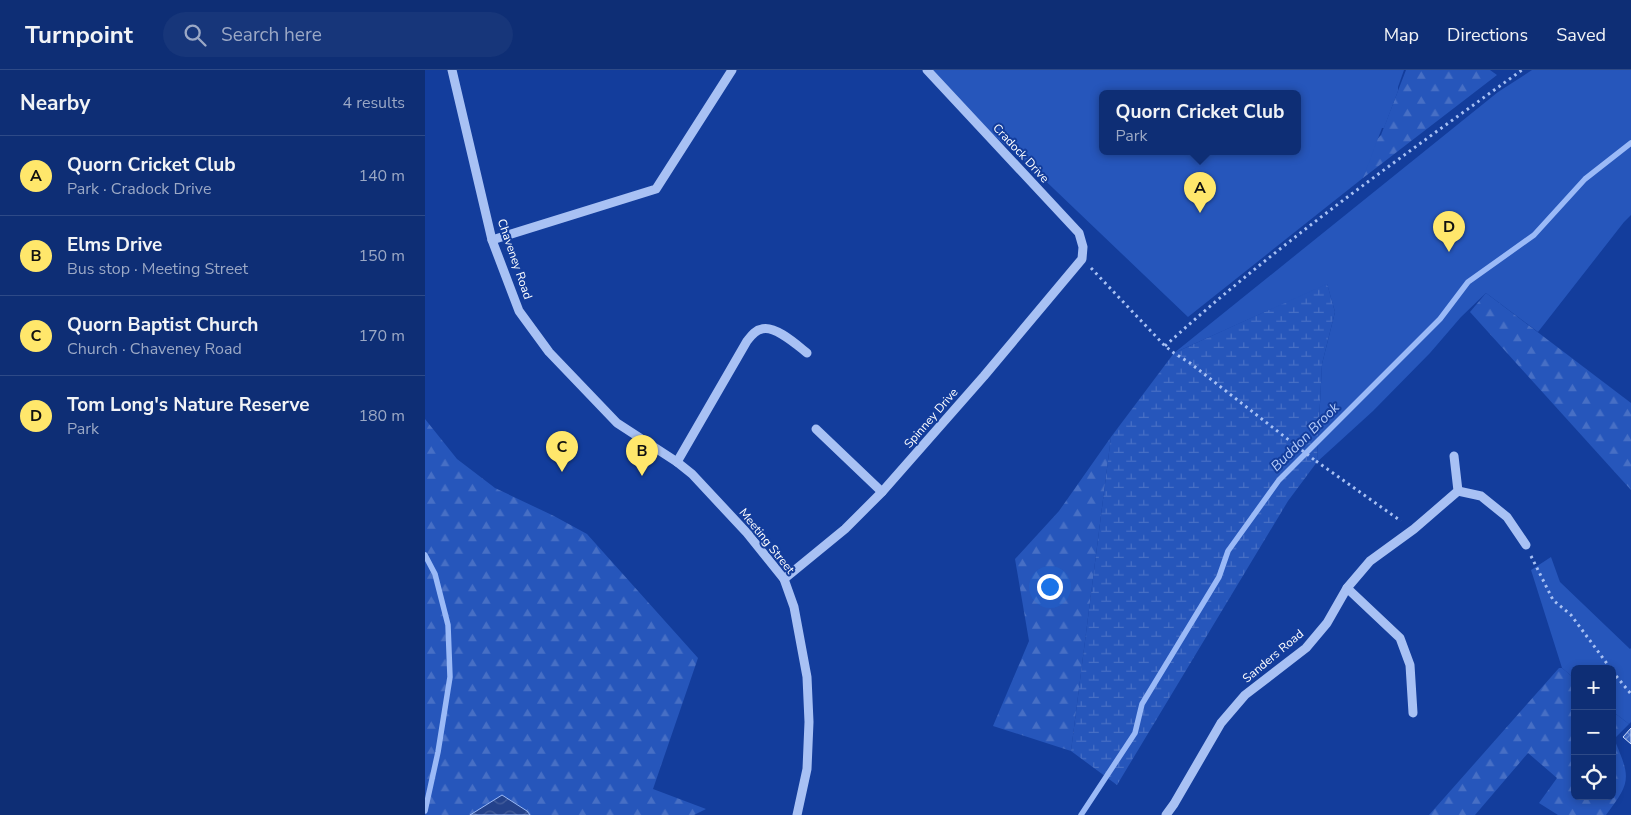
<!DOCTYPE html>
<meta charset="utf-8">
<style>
body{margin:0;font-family:"Nunito Sans",sans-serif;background:#17367a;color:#f1f3f6}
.controls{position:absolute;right:15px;bottom:15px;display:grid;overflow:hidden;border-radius:8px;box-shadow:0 2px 8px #0003}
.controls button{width:45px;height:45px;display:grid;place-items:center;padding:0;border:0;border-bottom:1px solid #2e4a87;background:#0e2e75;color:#f1f3f6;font:25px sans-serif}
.you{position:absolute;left:624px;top:516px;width:18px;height:18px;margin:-12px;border:4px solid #fff;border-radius:50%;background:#1a73e8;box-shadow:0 0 0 8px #1a73e833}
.badge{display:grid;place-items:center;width:32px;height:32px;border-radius:50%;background:#ffe76b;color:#111;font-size:16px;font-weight:700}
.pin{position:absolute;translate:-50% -41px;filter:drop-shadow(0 1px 2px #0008)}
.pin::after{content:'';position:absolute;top:26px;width:18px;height:15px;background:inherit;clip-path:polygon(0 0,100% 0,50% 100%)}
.popup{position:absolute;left:674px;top:20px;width:202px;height:65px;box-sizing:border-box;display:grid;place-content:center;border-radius:8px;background:#0e2e75;filter:drop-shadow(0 1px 4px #0005);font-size:16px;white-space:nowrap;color:#9ba8c5}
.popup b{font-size:19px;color:#f1f3f6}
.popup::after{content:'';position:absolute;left:50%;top:100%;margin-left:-10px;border:10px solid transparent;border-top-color:#0e2e75}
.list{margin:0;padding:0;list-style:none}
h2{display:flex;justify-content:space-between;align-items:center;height:65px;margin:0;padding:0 20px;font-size:21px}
h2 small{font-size:16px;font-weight:400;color:#9ba8c5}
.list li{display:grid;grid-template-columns:32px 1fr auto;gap:15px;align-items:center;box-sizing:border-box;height:80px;padding:0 20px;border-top:1px solid #2e4a87}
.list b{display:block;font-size:19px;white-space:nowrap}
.list p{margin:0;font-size:16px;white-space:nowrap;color:#9ba8c5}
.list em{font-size:16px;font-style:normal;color:#9ba8c5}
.icon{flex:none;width:28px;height:28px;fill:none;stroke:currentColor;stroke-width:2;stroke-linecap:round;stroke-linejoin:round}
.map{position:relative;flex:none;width:1206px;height:745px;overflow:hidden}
header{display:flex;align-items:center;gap:30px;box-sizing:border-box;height:70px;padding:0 25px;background:#0e2e75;border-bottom:1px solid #2e4a87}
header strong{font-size:24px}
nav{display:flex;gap:28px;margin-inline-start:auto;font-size:18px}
.search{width:350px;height:45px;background:#17367a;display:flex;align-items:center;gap:12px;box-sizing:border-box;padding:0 18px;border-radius:28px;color:#9ba8c5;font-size:19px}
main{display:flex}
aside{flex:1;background:#0e2e75}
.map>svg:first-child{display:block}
.forest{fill:url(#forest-firs)}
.wetland{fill:url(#wetland-marsh)}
.green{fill:#2656bb;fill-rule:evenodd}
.water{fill:url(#water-waves);stroke:#9bbaf7}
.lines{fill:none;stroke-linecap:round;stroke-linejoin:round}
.stream{stroke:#9bbaf7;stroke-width:5.5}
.building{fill:url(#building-cross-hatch);stroke:#d1dffd}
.path{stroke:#a8c1f4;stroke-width:3;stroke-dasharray:2.5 4;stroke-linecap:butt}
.minor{stroke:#a8c1f4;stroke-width:9}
.labels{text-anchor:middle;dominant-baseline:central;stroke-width:4;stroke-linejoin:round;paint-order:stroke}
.street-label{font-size:12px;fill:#fff;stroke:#133d9c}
.water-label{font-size:14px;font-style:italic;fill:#b5ccfa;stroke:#133d9c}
</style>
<header>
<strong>Turnpoint</strong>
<div class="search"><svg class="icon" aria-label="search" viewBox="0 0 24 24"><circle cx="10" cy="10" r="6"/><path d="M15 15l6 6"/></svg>Search here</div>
<nav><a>Map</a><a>Directions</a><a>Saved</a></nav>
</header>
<main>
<aside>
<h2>Nearby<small>4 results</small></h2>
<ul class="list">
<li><span class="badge">A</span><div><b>Quorn Cricket Club</b><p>Park · Cradock Drive</p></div><em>140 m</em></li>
<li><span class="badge">B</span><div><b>Elms Drive</b><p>Bus stop · Meeting Street</p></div><em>150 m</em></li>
<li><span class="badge">C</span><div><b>Quorn Baptist Church</b><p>Church · Chaveney Road</p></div><em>170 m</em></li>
<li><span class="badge">D</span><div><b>Tom Long's Nature Reserve</b><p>Park</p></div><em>180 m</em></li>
</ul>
</aside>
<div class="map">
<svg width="1206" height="745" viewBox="0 0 1206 745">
<defs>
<pattern id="forest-firs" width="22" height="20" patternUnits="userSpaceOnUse" patternTransform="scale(1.25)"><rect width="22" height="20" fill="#2656bb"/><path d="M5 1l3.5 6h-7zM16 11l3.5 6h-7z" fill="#476fc5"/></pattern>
<pattern id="wetland-marsh" width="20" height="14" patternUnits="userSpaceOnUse" patternTransform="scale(1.25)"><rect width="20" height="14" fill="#2656bb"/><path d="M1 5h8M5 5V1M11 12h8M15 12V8" fill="none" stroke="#476fc5"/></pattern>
<pattern id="water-waves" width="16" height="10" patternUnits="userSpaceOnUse" patternTransform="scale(1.25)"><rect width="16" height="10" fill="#24428b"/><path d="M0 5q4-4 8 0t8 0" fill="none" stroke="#455e9c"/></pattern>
<pattern id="building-cross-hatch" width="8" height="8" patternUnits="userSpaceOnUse" patternTransform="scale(1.25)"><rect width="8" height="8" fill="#3c67c3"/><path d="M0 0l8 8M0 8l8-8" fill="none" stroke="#6385cf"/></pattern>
</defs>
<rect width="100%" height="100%" fill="#133d9c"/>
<g class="forest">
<polygon points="981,0 1065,0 1072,5 938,108 927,97 956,65"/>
<polygon points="1061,223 1206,333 1206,420 1045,242"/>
<polygon points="0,349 32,389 70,418 129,446 162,464 273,588 228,719 281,739 269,745 105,745 102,741 77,725 45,745 0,745"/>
<polygon points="686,367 646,681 568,656 604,571 590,489 634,441"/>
<path d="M1134,598H1137L1150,609V726H1187V641L1204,654L1189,669C1206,708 1206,712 1181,745H1133L1114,733L1132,708L1103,683L1050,745H1004Z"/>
</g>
<polygon class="wetland" points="902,213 910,242 897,294 892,392 863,431 692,715 646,681 686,367 749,283"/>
<g class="green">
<path d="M505,0H979L973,17V21L959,58H957L938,108L763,247L607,98L541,42ZM678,24H872V82H678Z"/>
<polygon points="1107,0 1206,0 1206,145 1199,152 1113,262 1061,223 1036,247 1005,283 948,341 892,392 897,294 910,242 902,214 749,283 1073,22"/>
<polygon points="1126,487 1135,512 1205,579 1206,578 1206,652 1204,654 1187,641 1187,599 1150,599 1150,609 1137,598 1106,500"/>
</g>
<polygon class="water" points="77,725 102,741 105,745 45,745"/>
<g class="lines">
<g class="stream">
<polyline points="0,485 10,504 23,555 25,607 13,682 0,741"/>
<polyline points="656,745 710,663 717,634 794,507 803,481 854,410 1015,249 1043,212 1109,165 1160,109 1206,73"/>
</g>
</g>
<polygon class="building" points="1206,658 1206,674 1198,667"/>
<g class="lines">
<g class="path">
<polyline points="666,198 740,276 749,283 765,293 892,392"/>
<path d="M740,276C851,175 975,88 1097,0"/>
<polyline points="891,391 976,451"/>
<polyline points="1106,486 1128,530 1146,545 1186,599"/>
<polyline points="1187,601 1206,624"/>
</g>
<g class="minor">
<polyline points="27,0 67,170 94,241 124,282 192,353 252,392 267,404 322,463 359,509 369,537 382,607 384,652 382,699 372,745"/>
<polyline points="67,170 231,119 307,0"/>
<polyline points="391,359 457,422"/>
<path d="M252,392L322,271C326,266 330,260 337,259C350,255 372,275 382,283"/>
<polyline points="1033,421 1056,426 1082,447 1101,475"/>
<polyline points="359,509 420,459 457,422 559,306 657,189 658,177 654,163 502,0"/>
<polyline points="922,518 975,568 985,595 988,643"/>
<polyline points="741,745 749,734 796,653 820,625 881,578 902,553 922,518 945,491 989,459 1033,421 1029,386"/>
</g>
</g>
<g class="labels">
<g class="street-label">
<text transform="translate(596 83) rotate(47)">Cradock Drive</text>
<text transform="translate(90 189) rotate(71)">Chaveney Road</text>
<text transform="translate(506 348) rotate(-49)">Spinney Drive</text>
<text transform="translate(342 471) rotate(51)">Meeting Street</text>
<text transform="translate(848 586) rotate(-40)">Sanders Road</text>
</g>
<g class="water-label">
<text transform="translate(880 367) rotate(-45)">Buddon Brook</text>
</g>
</g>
</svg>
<div class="controls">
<button>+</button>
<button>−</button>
<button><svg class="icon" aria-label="locate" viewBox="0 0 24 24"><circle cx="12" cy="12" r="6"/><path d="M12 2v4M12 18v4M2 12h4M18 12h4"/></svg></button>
</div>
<div class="you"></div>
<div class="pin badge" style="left:775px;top:143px">A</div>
<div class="popup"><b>Quorn Cricket Club</b>Park</div>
<div class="pin badge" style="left:217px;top:406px">B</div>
<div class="pin badge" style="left:137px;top:402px">C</div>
<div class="pin badge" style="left:1024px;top:182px">D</div>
</div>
</main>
